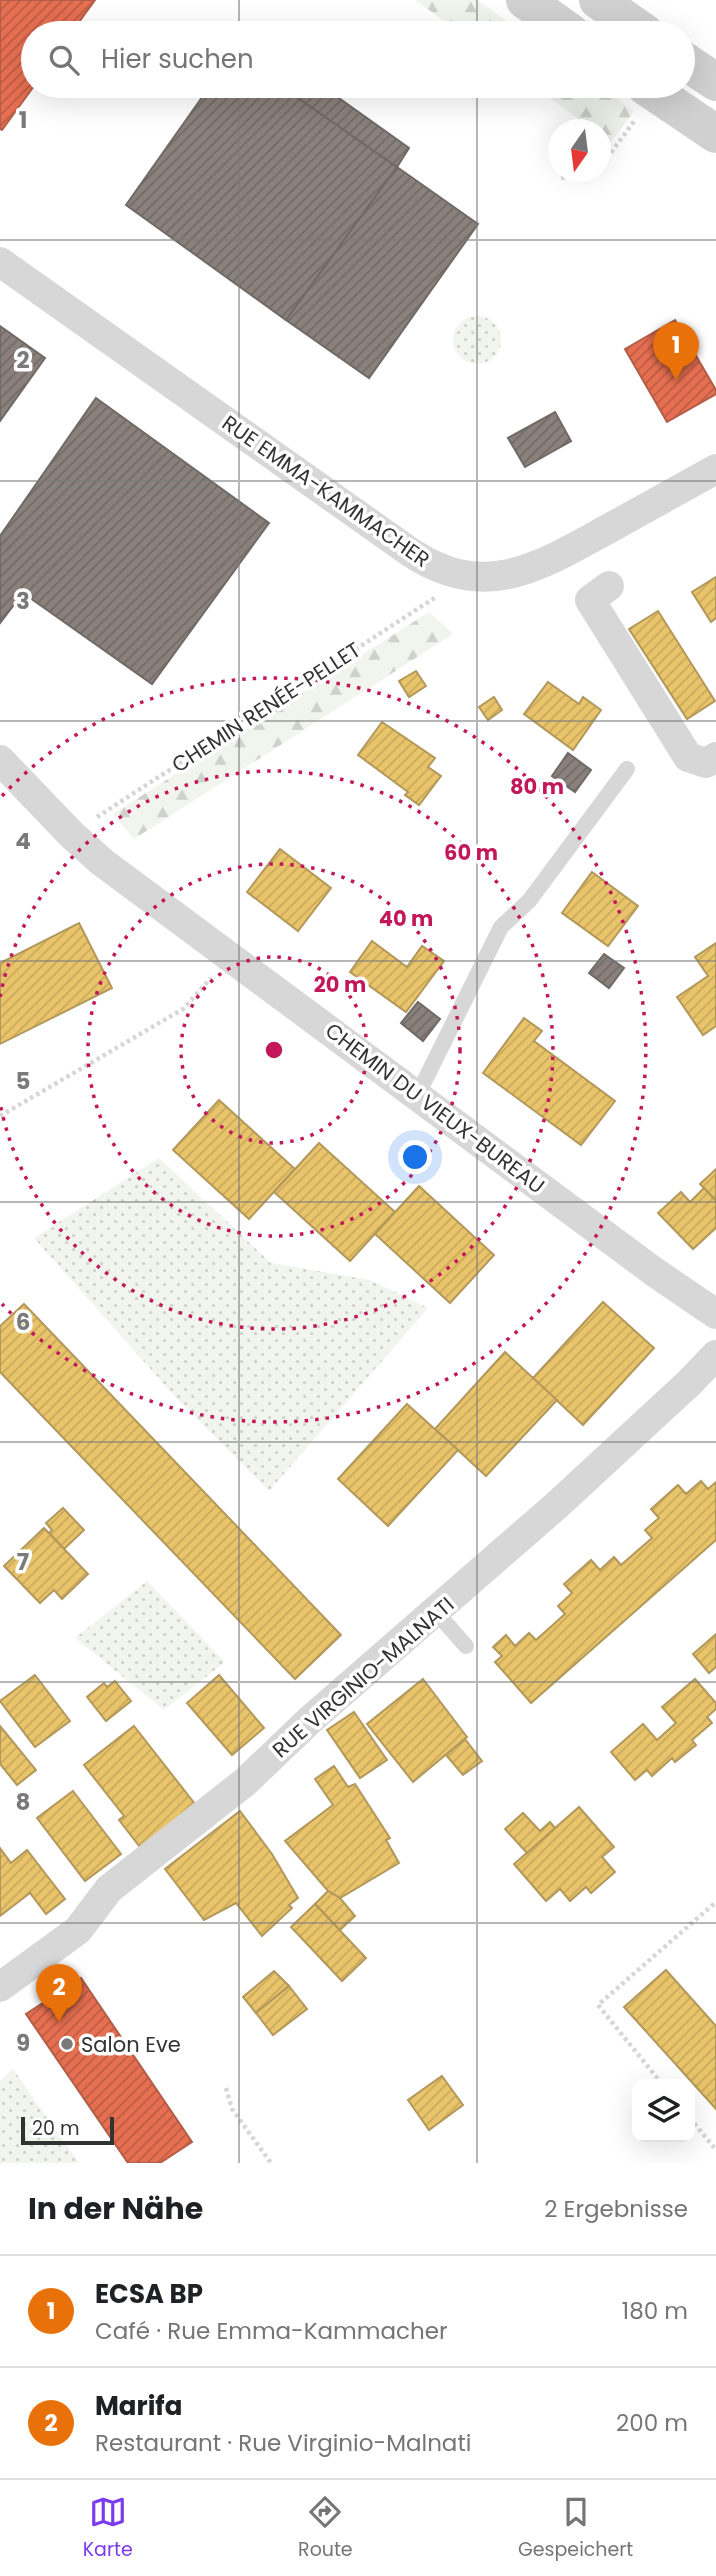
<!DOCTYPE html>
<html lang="de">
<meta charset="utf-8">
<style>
body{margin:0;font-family:Poppins,sans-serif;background:#f2f2f2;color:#202124}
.controls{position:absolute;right:21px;bottom:21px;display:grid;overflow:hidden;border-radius:14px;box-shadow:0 7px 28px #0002}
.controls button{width:63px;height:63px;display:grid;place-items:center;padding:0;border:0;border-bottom:2px solid #e0e0e0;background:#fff;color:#202124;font:35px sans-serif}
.compass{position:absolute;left:548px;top:119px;width:63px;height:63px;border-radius:50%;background:#fff;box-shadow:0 7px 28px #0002;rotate:194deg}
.scale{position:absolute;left:21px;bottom:18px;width:93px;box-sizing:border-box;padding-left:7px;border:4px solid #333;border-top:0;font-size:19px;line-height:24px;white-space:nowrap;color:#333;-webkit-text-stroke:5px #fff;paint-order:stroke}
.you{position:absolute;left:416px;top:1158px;width:24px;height:24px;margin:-18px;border:5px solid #fff;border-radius:50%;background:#1a73e8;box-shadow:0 0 0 10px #1a73e833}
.badge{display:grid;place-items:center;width:46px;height:46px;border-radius:50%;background:#7c3aed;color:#fff;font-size:23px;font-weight:700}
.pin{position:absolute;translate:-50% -58px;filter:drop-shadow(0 2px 4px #0008)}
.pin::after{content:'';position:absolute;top:37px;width:24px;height:21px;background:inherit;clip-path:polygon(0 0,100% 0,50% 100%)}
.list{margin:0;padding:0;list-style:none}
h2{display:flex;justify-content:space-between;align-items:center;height:91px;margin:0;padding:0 28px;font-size:30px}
h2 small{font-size:23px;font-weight:400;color:#757577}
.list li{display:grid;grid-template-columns:46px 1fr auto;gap:21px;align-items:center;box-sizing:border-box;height:112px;padding:0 28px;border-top:2px solid #e0e0e0}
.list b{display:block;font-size:26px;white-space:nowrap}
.list p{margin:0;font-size:23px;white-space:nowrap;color:#757577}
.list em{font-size:23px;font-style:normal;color:#757577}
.icon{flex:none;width:38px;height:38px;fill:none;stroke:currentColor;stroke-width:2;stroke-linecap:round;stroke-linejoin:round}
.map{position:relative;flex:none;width:716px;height:2163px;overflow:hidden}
.search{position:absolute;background:#fff;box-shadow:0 7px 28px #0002;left:21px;right:21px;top:21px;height:77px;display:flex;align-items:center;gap:18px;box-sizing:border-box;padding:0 24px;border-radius:38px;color:#757577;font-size:26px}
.sheet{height:315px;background:#fff}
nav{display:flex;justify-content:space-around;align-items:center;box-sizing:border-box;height:98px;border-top:2px solid #e0e0e0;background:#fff;font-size:19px;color:#757577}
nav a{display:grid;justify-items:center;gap:4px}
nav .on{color:#7c3aed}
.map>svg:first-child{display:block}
.grass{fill:url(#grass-dots)}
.forest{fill:url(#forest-firs)}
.homes{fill:url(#homes-hatch);stroke:#b2985a;stroke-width:2}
.shops{fill:url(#shops-hatch);stroke:#b15d48;stroke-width:2}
.industry{fill:url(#industry-hatch);stroke:#706a66;stroke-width:2}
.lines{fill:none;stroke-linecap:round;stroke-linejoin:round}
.path{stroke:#d6d6d6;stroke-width:4.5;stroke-dasharray:3.5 3.5;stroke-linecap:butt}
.lane{stroke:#d7d7d7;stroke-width:16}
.street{stroke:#d7d7d7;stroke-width:30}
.secondary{stroke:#d0d0d0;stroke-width:38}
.grid{fill:none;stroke:#7a7a7a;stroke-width:2;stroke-opacity:0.55}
.ring{fill:none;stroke:#c2185b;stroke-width:3.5;stroke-dasharray:3.5 7}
.poi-dot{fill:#7a7a7a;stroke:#fff;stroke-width:2.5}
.labels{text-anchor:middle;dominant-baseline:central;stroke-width:7;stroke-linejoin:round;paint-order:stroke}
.street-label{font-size:21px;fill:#333;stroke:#fff}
.poi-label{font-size:21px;fill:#333;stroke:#fff;text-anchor:start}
.grid-label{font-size:23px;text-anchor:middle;font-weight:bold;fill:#7a7a7a;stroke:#fff;stroke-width:7;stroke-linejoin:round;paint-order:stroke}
.centre{fill:#c2185b;stroke:#fff;stroke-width:3.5}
.ring-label{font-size:21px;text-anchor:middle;font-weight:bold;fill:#c2185b;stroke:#fff;stroke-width:7;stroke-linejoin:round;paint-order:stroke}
</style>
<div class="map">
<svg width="716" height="2163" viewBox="0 0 716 2163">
<defs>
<pattern id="grass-dots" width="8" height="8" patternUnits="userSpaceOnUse" patternTransform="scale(1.75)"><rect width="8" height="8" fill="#f1f5ed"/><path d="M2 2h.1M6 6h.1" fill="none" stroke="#cfd2cc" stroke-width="1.8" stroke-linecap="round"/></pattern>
<pattern id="forest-firs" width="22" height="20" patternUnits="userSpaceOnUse" patternTransform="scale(1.75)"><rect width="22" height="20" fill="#f1f5ed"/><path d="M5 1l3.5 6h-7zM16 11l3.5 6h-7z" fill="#cfd2cc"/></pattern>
<pattern id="homes-hatch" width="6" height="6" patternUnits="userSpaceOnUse" patternTransform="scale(1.75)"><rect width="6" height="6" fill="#e9c46a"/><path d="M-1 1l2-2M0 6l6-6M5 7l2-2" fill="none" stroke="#c8a95c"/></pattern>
<pattern id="shops-hatch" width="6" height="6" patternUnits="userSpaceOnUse" patternTransform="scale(1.75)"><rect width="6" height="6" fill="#e76f51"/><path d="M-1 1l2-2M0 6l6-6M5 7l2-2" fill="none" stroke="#bc5c44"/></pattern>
<pattern id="industry-hatch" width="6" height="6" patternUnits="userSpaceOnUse" patternTransform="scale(1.75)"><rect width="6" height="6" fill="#8a817c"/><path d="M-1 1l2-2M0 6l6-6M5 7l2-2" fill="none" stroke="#716a66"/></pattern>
</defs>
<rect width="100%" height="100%" fill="#fff"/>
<g class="grass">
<circle cx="477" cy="340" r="24"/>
<polygon points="159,1158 271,1263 370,1280 428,1308 269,1491 179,1401 34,1238"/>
<polygon points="147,1581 225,1662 164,1710 75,1638"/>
<polygon points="13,2069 79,2163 0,2163 0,2081"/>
</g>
<g class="forest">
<polygon points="415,0 477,0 524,33 461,33"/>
<polygon points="533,86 598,86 634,111 611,142 601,135 600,130 593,129"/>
<polygon points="429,612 453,634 134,839 113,814"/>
</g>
<g class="homes">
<polygon points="716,577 716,618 711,622 692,592"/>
<polygon points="658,611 715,701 687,719 629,629"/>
<polygon points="416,671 426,686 409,697 399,681"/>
<polygon points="548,682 579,704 583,697 601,710 573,750 524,714"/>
<polygon points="494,697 502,710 488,720 479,707"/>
<polygon points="382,722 435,758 428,767 441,776 419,805 405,795 408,792 358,755"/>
<polygon points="280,849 331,888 298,931 247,892"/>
<polygon points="592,872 638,906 608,946 562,913"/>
<polygon points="79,923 112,988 0,1044 0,963"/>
<polygon points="372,941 407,967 422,946 444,961 406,1012 350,972"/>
<polygon points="716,943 716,1026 703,1035 677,997 708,976 695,957"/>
<polygon points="524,1018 542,1031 534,1041 615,1101 581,1145 483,1073"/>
<polygon points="219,1100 295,1169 249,1219 173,1150"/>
<polygon points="319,1143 395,1212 350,1261 274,1192"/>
<polygon points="716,1169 716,1201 700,1184"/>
<polygon points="419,1186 494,1255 450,1303 375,1234"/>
<polygon points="704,1188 716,1201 716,1228 693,1249 658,1213 681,1192 690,1202"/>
<polygon points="603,1302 654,1348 583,1425 533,1378"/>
<polygon points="24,1304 341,1635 295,1679 0,1372 0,1326"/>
<polygon points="505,1352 557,1400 486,1476 435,1429"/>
<polygon points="407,1404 458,1450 388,1526 338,1479"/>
<polygon points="701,1481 708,1489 716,1482 716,1540 531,1703 495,1662 502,1656 493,1647 506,1635 515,1646 529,1633 536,1640 565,1614 558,1606 572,1593 564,1584 591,1560 600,1570 614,1557 621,1565 652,1538 645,1530 659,1518 651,1509 678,1485 686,1494"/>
<polygon points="63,1508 84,1530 64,1549 49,1533 52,1530 46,1523"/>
<polygon points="44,1528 88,1574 62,1599 54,1590 40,1603 4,1566"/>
<polygon points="716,1634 716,1667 709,1673 693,1654"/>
<polygon points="35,1675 70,1721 35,1747 0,1701"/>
<polygon points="219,1675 264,1728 232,1755 187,1703"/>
<polygon points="423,1679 467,1737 413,1782 367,1724"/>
<polygon points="695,1679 716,1703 716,1709 707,1717 712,1723 692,1740 696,1745 675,1762 672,1758 652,1776 647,1770 635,1780 611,1752 643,1724 657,1740 676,1723 662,1707"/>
<polygon points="115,1681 131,1701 106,1721 87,1697 104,1683 107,1687"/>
<polygon points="354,1712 387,1760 360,1778 327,1730"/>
<polygon points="0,1726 36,1770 17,1785 0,1764"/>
<polygon points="134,1726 195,1804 140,1847 119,1820 124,1816 84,1765"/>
<polygon points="465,1739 482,1761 463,1775 446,1755"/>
<polygon points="334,1766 348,1787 355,1784 390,1838 386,1840 399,1863 340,1898 328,1891 285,1841 333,1805 315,1779"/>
<polygon points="73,1791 121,1854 85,1881 37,1818"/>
<polygon points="579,1807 614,1847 602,1857 615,1872 591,1893 586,1887 570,1901 560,1889 546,1901 514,1864"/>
<polygon points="240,1811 272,1854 298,1898 289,1905 292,1908 262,1936 236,1903 204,1920 165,1869"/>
<polygon points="523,1813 540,1831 550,1822 555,1828 527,1853 505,1829"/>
<polygon points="0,1848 11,1863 27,1850 65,1899 46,1914 30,1893 0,1916"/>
<polygon points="328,1891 340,1898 355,1916 340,1930 315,1904"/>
<polygon points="315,1904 366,1958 342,1981 291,1927"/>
<polygon points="666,1970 716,2026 716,2109 624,2007"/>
<polygon points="274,1971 289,1986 256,2013 243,1997"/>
<polygon points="289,1986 307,2009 273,2035 256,2013"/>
<polygon points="442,2076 463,2105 429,2130 408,2100"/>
</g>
<g class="shops">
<polygon points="0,0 95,0 71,33 33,33 34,86 2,130 0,129"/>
<polygon points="675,320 716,390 716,394 667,422 625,349"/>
<polygon points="81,1978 192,2142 160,2163 128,2163 26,2014"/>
</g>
<g class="industry">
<polygon points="210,86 281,86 397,167 286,320 126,205"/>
<polygon points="281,86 322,86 409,148 397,167"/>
<polygon points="397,167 478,224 369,378 286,320"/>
<polygon points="0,326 45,358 0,421"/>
<polygon points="96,398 269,523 152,684 23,593 0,623 0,536"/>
<polygon points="555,412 571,441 525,467 508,438"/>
<polygon points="568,753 591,770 575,792 552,776"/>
<polygon points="604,954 624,968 609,988 589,973"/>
<polygon points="418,1002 440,1019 423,1041 401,1023"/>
</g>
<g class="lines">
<g class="path">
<polyline points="600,161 610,154 635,120"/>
<polyline points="561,178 580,176 586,172"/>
<polyline points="97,817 436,597"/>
<polyline points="0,1116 183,1009 211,978"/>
<polyline points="662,2084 598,2005 716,1902"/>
<polyline points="226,2088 232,2109 271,2163"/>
<polyline points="690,2118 716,2150"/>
</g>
<g class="lane">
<polyline points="418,1094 501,927 529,901 627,769"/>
<polyline points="436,1612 466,1646"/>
</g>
<g class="street">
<path d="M0,262L410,552C485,602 539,567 608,529C644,509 680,489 716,469"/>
<polyline points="609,586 590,600 688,757 706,763 716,757"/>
<polyline points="0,760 71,834 102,862 653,1271 716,1314"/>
<polyline points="0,1987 78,1930 109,1889 245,1782 310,1720 557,1505 689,1383 716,1355"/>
</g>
<g class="secondary">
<polyline points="525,0 571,33"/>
<polyline points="598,0 645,33"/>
<polyline points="683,60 716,82"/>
<polyline points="645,86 716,134"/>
</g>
</g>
<path class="grid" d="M239,0V33M477,0V33M239,86V2163M477,86V2163M0,240H716M0,481H716M0,721H716M0,961H716M0,1202H716M0,1442H716M0,1682H716M0,1923H716"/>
<g class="ring">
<circle cx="274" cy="1050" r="93"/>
<circle cx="274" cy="1050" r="186"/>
<path d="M0 997A279 279 0 1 1 0 1103"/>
<path d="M2 796A372 372 0 1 1 2 1304"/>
</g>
<circle class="poi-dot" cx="67" cy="2044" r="7"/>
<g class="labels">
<g class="street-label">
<text transform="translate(326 491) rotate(35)">RUE EMMA-KAMMACHER</text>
<text transform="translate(266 707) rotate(-33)">CHEMIN RENÉE-PELLET</text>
<text transform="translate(435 1108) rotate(37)">CHEMIN DU VIEUX-BUREAU</text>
<text transform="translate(363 1677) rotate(-41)">RUE VIRGINIO-MALNATI</text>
</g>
<g class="poi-label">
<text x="81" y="2044">Salon Eve</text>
</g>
</g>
<g class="grid-label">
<text x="23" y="128">1</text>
<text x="23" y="368">2</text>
<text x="23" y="609">3</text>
<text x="23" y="849">4</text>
<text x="23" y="1089">5</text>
<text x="23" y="1330">6</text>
<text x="23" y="1570">7</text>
<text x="23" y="1810">8</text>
<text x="23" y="2051">9</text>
</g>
<circle cx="274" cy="1050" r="10" class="centre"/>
<g class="ring-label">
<text x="537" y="794">80 m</text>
<text x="471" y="860">60 m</text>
<text x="406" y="926">40 m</text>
<text x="340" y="992">20 m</text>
</g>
</svg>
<div class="controls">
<button><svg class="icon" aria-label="layers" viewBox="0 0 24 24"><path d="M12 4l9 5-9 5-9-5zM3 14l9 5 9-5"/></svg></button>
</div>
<svg class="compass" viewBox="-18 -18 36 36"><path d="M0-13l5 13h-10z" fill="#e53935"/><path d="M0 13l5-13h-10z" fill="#757577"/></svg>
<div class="scale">20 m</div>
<div class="you"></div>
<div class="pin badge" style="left:676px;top:380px;background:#e8710a">1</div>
<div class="pin badge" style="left:59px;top:2022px;background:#e8710a">2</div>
<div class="search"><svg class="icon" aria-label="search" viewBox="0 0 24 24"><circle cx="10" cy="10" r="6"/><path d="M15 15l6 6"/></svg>Hier suchen</div>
</div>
<section class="sheet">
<h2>In der Nähe<small>2 Ergebnisse</small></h2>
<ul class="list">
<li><span class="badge" style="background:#e8710a">1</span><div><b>ECSA BP</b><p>Café · Rue Emma-Kammacher</p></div><em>180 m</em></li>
<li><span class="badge" style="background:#e8710a">2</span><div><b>Marifa</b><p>Restaurant · Rue Virginio-Malnati</p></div><em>200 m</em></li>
</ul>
</section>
<nav>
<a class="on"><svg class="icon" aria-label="map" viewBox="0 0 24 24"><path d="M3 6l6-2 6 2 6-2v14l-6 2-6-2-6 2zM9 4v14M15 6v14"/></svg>Karte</a>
<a><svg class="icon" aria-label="directions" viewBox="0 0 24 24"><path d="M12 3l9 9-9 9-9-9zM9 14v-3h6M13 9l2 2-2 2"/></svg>Route</a>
<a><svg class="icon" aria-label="saved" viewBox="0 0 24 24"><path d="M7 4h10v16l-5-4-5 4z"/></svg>Gespeichert</a>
</nav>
